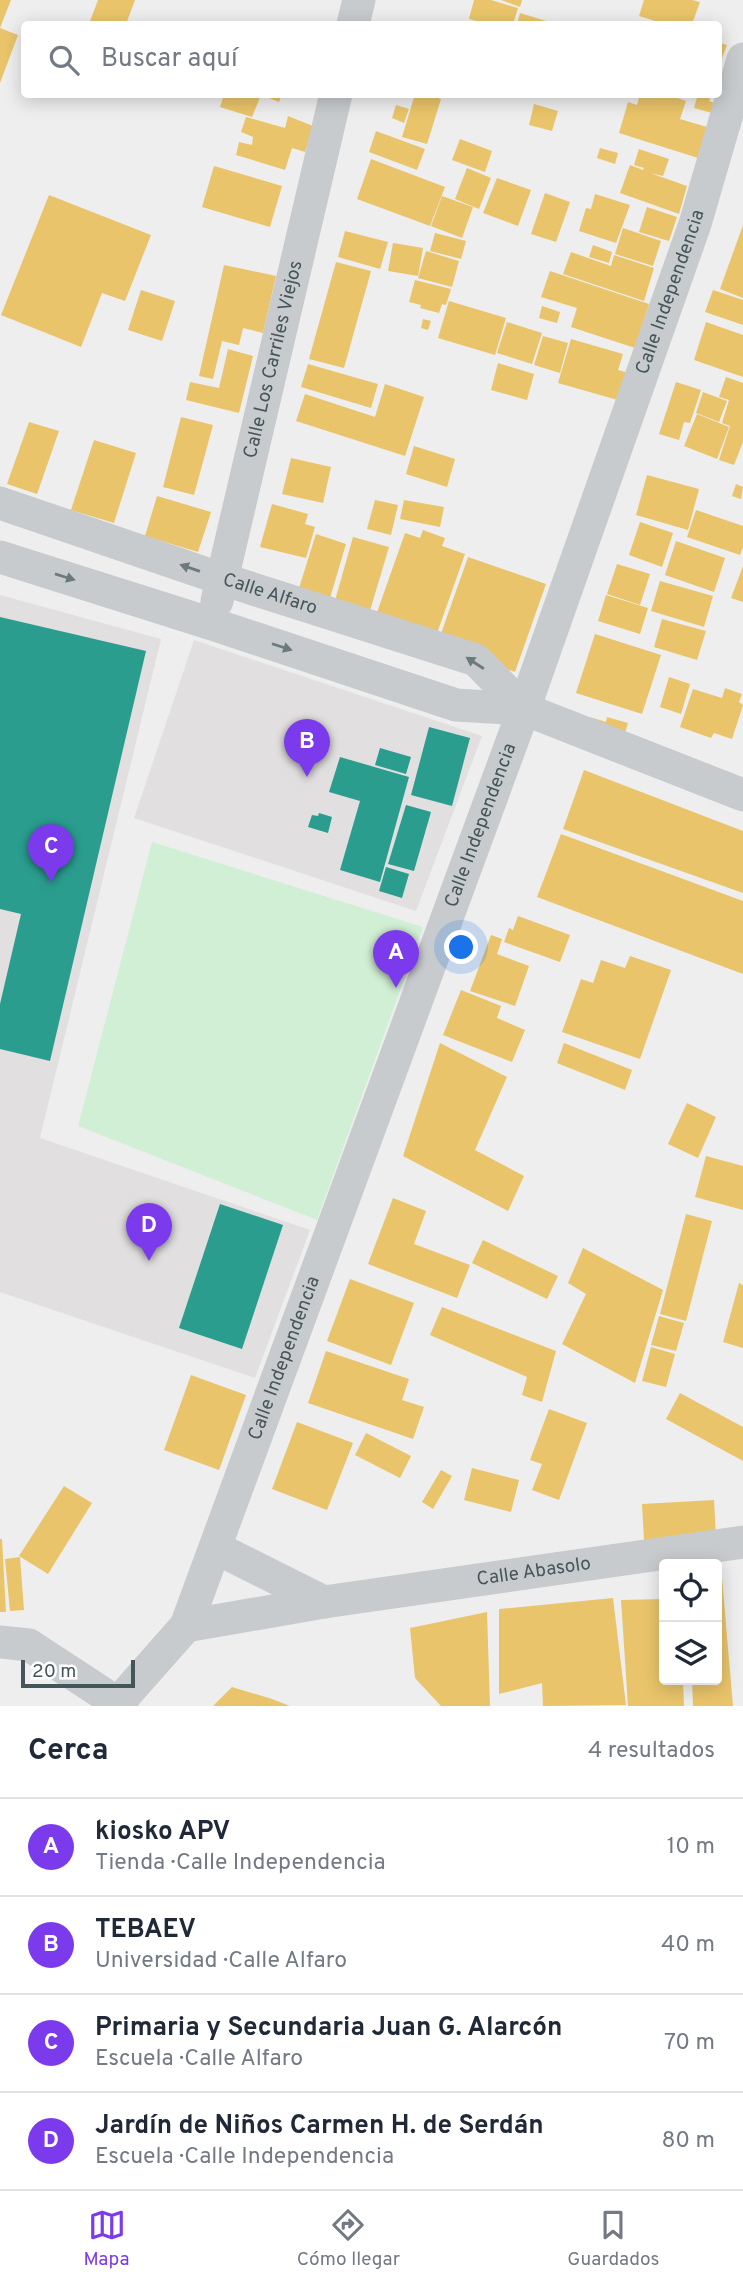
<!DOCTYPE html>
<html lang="es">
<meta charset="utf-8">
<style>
body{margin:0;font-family:Overpass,sans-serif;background:#f2f2f3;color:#1f2937}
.controls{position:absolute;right:21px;bottom:21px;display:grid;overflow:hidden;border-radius:7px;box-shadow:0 4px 18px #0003}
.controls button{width:63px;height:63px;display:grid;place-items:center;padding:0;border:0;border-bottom:2px solid #e0e1e3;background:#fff;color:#1f2937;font:35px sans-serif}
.scale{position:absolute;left:21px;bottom:18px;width:114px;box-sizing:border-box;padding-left:7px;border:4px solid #45565b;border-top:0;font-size:19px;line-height:24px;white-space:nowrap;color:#45565b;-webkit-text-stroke:5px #fff;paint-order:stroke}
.you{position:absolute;left:462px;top:948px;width:24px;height:24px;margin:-18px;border:5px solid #fff;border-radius:50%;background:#1a73e8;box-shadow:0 0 0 10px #1a73e833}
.badge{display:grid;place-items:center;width:46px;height:46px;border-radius:50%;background:#7c3aed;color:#fff;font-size:23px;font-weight:700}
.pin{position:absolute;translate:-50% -58px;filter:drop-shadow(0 2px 4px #0008)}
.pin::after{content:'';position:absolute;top:37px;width:24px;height:21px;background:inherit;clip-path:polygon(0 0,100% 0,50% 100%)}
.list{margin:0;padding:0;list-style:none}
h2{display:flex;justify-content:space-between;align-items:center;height:91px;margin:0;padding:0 28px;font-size:30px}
h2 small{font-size:23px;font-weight:400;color:#747a83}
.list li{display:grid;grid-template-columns:46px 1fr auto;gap:21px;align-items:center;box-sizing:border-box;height:98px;padding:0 28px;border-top:2px solid #e0e1e3}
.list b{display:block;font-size:26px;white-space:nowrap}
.list p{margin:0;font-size:23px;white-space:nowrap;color:#747a83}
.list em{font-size:23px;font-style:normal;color:#747a83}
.icon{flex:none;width:38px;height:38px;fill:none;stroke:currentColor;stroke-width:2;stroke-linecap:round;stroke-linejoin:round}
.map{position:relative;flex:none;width:743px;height:1706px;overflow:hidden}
.search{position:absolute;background:#fff;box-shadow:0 4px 18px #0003;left:21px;right:21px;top:21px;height:77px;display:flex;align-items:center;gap:18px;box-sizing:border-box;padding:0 24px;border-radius:7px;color:#747a83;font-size:26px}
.sheet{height:483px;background:#fff}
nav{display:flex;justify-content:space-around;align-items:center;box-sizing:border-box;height:98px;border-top:2px solid #e0e1e3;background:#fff;font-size:19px;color:#747a83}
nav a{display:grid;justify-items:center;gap:4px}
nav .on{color:#7c3aed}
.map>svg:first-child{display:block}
.education{fill:#e1dfe0}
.green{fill:#d1efd4}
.homes{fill:#e9c46a}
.schools{fill:#2a9d8f}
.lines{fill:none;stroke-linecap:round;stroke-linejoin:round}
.street{stroke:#c7cbcd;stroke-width:33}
.oneway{fill:#6c797d}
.labels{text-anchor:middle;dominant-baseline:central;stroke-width:7;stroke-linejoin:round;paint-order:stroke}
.street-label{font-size:19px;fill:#45565b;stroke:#fff}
</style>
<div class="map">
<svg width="743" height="1706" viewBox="0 0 743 1706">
<rect width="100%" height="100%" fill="#efeeee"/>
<g class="education">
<polygon points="0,595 161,639 40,1138 310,1230 255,1378 0,1292"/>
<polygon points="194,640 482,736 416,911 134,818"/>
</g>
<polygon class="green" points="152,842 423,927 317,1220 78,1126"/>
<g class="homes">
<polygon points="0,0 11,0 0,28"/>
<polygon points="98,0 135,0 126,24 89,24"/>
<polygon points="474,0 491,0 518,8 513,24 488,24 469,19"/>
<polygon points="501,0 522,0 520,7"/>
<polygon points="644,0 692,0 700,2 692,24 665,24 639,16"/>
<polygon points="520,13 556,24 517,24"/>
<polygon points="0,28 18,35 0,83"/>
<polygon points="718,42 727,45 719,66 718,66"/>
<polygon points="224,94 282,94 279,102 261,95 252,117 220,107"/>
<polygon points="415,94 427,94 441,99 427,144 402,137"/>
<polygon points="640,94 666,94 686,101 680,119 707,127 698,158 619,133 628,102 637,105"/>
<polygon points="698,94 711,96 709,101 715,103 712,113 694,108"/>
<polygon points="534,104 558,111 552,131 529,125"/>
<polygon points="396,105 409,109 404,123 392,118"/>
<polygon points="288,116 313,126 305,152 292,148 285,170 236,155 239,142 252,145 253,137 241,132 246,117 285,128"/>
<polygon points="376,131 425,149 417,170 369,152"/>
<polygon points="460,139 492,151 485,172 452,160"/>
<polygon points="600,148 618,153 615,164 597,158"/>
<polygon points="639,149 669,159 663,176 650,173 687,186 679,214 620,193 630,165 643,170 644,168 634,165"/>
<polygon points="371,159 445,187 430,226 357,199"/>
<polygon points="214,166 282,186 270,227 202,207"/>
<polygon points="467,168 491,178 479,209 455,199"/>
<polygon points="497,178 531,190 518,226 483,213"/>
<polygon points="545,193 570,202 556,242 531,234"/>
<polygon points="595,194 630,205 616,243 579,231 586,208 591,209"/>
<polygon points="49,195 151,235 125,301 102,293 81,347 1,315"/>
<polygon points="442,196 473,207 462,238 431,226"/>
<polygon points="647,207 677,217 669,241 639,232"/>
<polygon points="743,225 743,298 720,289"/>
<polygon points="623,228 661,241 653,266 615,254"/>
<polygon points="345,231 388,242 380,269 338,257"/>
<polygon points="435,233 466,241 461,259 430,251"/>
<polygon points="393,243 423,248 418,276 388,271"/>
<polygon points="593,245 612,252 609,263 589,257"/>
<polygon points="426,251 459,261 452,287 418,278"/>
<polygon points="571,252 611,266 614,255 654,268 644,301 563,274"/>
<polygon points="336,262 371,271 344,368 309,359"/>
<polygon points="224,265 276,276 263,333 243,328 239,345 222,341 213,379 199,376"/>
<polygon points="550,271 649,304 635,348 571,327 577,308 541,297"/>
<polygon points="415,280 451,289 446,305 442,304 439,313 420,308 421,305 409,302"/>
<polygon points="141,290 175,301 162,341 128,330"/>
<polygon points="713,290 743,300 743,325 705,312"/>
<polygon points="449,301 506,318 495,355 438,338"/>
<polygon points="542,306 560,312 557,323 539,318"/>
<polygon points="423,319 431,321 428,330 421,328"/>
<polygon points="507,322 542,333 532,364 497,353"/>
<polygon points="706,322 743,335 743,377 694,360"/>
<polygon points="543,336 568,343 560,373 534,365"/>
<polygon points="571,339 623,354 618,370 629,373 621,401 558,383"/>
<polygon points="228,349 253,356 239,413 186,400 190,382 219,388"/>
<polygon points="498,363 534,374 527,400 491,390"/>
<polygon points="308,364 378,384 371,408 301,387"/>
<polygon points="726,377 743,383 743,442 734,465 719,460 730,426 722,423 729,400 719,397"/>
<polygon points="676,382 701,390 690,423 684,422 679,440 659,434"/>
<polygon points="385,384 424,397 405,456 296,421 305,394 375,417"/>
<polygon points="703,392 727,401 719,422 696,413"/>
<polygon points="697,414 729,427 717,459 684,446"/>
<polygon points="181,417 213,425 194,495 163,487"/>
<polygon points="29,422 59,431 37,494 7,484"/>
<polygon points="94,440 136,453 114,523 71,510"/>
<polygon points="414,446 455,459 447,487 406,474"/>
<polygon points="291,458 331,467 323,503 282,494"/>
<polygon points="647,475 699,489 688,530 636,515"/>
<polygon points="736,484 743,487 741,499 732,496"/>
<polygon points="157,496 211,512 198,552 145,536"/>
<polygon points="375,500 398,505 391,535 367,529"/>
<polygon points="404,500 444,507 440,527 400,519"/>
<polygon points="272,504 308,514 305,524 315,527 306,558 260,547"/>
<polygon points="696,510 743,526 743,547 740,555 687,537"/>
<polygon points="640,522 673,533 662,567 629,555"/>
<polygon points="423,530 445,538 442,546 465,554 435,639 375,618 405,533 420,538"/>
<polygon points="316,534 346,544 330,598 299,588"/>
<polygon points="353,537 389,547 369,614 334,604"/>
<polygon points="676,541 725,558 714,592 665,575"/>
<polygon points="468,557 546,584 515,672 437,645"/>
<polygon points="617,564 650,574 640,605 607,594"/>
<polygon points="743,566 743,602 731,598"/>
<polygon points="660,581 713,596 704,627 651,611"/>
<polygon points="606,595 648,608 640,634 598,621"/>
<polygon points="662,619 706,631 697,660 654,647"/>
<polygon points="595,634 661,655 642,714 576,693"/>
<polygon points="669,677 690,684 681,714 660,707"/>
<polygon points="725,688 742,694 739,702 743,705 732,739 714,733 711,738 680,727 693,689 722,698"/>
<polygon points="590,717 606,722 607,717 628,723 624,736"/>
<polygon points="584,770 743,831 743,893 563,829"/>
<polygon points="561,834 743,901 743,974 537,897"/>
<polygon points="518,916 570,935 560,962 504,942 509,928 513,930"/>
<polygon points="491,935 502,939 497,954 529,966 515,1006 470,991"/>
<polygon points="630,956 671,970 640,1059 562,1032 581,979 593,983 601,960 625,968"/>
<polygon points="461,990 501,1006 497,1018 525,1030 512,1062 443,1035"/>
<polygon points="440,1043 507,1077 475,1150 524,1176 508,1211 403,1156"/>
<polygon points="564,1043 632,1070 625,1090 557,1063"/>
<polygon points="687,1103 716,1117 698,1158 668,1144"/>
<polygon points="706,1156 743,1166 743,1210 695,1197"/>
<polygon points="393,1198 426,1211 414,1244 470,1265 457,1298 368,1264"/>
<polygon points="686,1214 712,1221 686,1321 660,1314"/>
<polygon points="483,1240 558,1276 547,1299 472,1263"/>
<polygon points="583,1248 663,1290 635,1383 562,1344 586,1294 568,1283"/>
<polygon points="350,1279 414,1303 391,1365 327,1341"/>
<polygon points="739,1283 743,1285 743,1348 723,1342"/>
<polygon points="442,1307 556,1351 542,1402 522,1395 527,1377 430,1335"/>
<polygon points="659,1316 684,1323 676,1351 651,1345"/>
<polygon points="651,1347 675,1354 666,1387 642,1381"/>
<polygon points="326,1351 409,1379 402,1400 424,1407 413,1439 308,1403"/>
<polygon points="191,1375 246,1395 219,1470 164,1450"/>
<polygon points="680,1393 743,1427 743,1461 666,1419"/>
<polygon points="549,1409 587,1423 559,1500 532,1490 542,1464 530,1460"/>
<polygon points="297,1422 353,1443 327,1510 272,1489"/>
<polygon points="366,1433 411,1456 400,1478 355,1455"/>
<polygon points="472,1468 519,1480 511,1512 464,1500"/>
<polygon points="441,1470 452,1476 433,1509 422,1502"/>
<polygon points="64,1486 92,1503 48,1574 19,1556"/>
<polygon points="714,1500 716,1536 644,1540 642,1504"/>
<polygon points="0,1539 2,1539 6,1612 0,1612"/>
<polygon points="20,1557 24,1610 10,1611 5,1559"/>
<polygon points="722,1578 733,1706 693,1706 692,1680 717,1680 717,1579"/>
<polygon points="613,1598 626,1705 543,1706 542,1683 499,1694 499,1609"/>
<polygon points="664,1599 664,1680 683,1680 684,1706 628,1706 621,1600"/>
<polygon points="487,1612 490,1706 441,1706 415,1678 410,1628"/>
<polygon points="232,1687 272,1699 290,1706 213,1706"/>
</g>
<g class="schools">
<polygon points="0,617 146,651 50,1061 0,1049 0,1004 21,914 0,909"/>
<polygon points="429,727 470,738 452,806 411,795"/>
<polygon points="380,748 411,757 406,774 375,765"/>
<polygon points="340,757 409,777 380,882 340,870 360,801 329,792"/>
<polygon points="406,805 431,812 414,871 388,864"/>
<polygon points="319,813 332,817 328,833 308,827 312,815 318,816"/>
<polygon points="386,867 409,874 402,898 379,891"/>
<polygon points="220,1204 283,1225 242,1349 179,1328"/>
</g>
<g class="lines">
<g class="street">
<polyline points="353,24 359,0"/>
<path id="s1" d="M0,503L222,579L476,660L524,709"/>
<polyline points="0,557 212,624 456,705 524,709 743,795"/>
<path id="s2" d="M217,601L336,94"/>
<polyline points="216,1548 324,1602"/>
<path id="s3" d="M186,1626L324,1602L743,1542"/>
<polyline points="0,1642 29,1645 122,1706"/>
<path id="s4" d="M118,1703L186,1626L524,709L695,224L743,59"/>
</g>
</g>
<defs><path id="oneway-solid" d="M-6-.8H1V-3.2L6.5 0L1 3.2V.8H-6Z" transform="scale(1.75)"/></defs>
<g class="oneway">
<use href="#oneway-solid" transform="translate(190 568) rotate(-161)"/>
<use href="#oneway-solid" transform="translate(65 577) rotate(17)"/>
<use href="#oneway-solid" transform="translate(282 647) rotate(18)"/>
<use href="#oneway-solid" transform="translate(475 663) rotate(-147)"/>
</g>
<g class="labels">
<g class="street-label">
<text stroke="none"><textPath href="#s4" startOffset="1522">Calle Independencia</textPath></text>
<text stroke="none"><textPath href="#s2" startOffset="248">Calle Los Carriles Viejos</textPath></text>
<text stroke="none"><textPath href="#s1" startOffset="285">Calle Alfaro</textPath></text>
<text stroke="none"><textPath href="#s4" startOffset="956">Calle Independencia</textPath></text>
<text stroke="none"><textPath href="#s4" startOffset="388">Calle Independencia</textPath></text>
<text stroke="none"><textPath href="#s3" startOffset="352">Calle Abasolo</textPath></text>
</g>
</g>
</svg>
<div class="controls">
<button><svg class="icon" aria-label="locate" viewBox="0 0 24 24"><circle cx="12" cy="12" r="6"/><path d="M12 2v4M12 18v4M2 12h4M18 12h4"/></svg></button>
<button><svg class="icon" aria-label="layers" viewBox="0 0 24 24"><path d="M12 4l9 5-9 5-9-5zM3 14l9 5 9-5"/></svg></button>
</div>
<div class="scale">20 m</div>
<div class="you"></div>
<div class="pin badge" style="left:396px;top:988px">A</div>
<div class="pin badge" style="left:307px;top:777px">B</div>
<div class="pin badge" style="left:51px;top:882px">C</div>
<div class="pin badge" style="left:149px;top:1261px">D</div>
<div class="search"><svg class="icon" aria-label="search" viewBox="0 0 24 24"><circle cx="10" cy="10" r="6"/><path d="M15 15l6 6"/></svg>Buscar aquí</div>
</div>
<section class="sheet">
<h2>Cerca<small>4 resultados</small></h2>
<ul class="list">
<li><span class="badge">A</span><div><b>kiosko APV</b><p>Tienda · Calle Independencia</p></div><em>10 m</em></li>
<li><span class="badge">B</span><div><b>TEBAEV</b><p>Universidad · Calle Alfaro</p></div><em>40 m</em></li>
<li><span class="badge">C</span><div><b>Primaria y Secundaria Juan G. Alarcón</b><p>Escuela · Calle Alfaro</p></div><em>70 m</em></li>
<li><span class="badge">D</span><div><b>Jardín de Niños Carmen H. de Serdán</b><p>Escuela · Calle Independencia</p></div><em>80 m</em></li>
</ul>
</section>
<nav>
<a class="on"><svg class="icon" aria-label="map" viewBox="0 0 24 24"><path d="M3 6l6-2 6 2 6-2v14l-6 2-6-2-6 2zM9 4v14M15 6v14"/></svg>Mapa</a>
<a><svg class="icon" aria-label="directions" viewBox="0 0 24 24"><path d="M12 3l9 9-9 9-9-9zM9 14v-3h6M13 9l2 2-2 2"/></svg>Cómo llegar</a>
<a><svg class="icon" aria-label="saved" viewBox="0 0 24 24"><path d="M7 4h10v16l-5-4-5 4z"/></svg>Guardados</a>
</nav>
